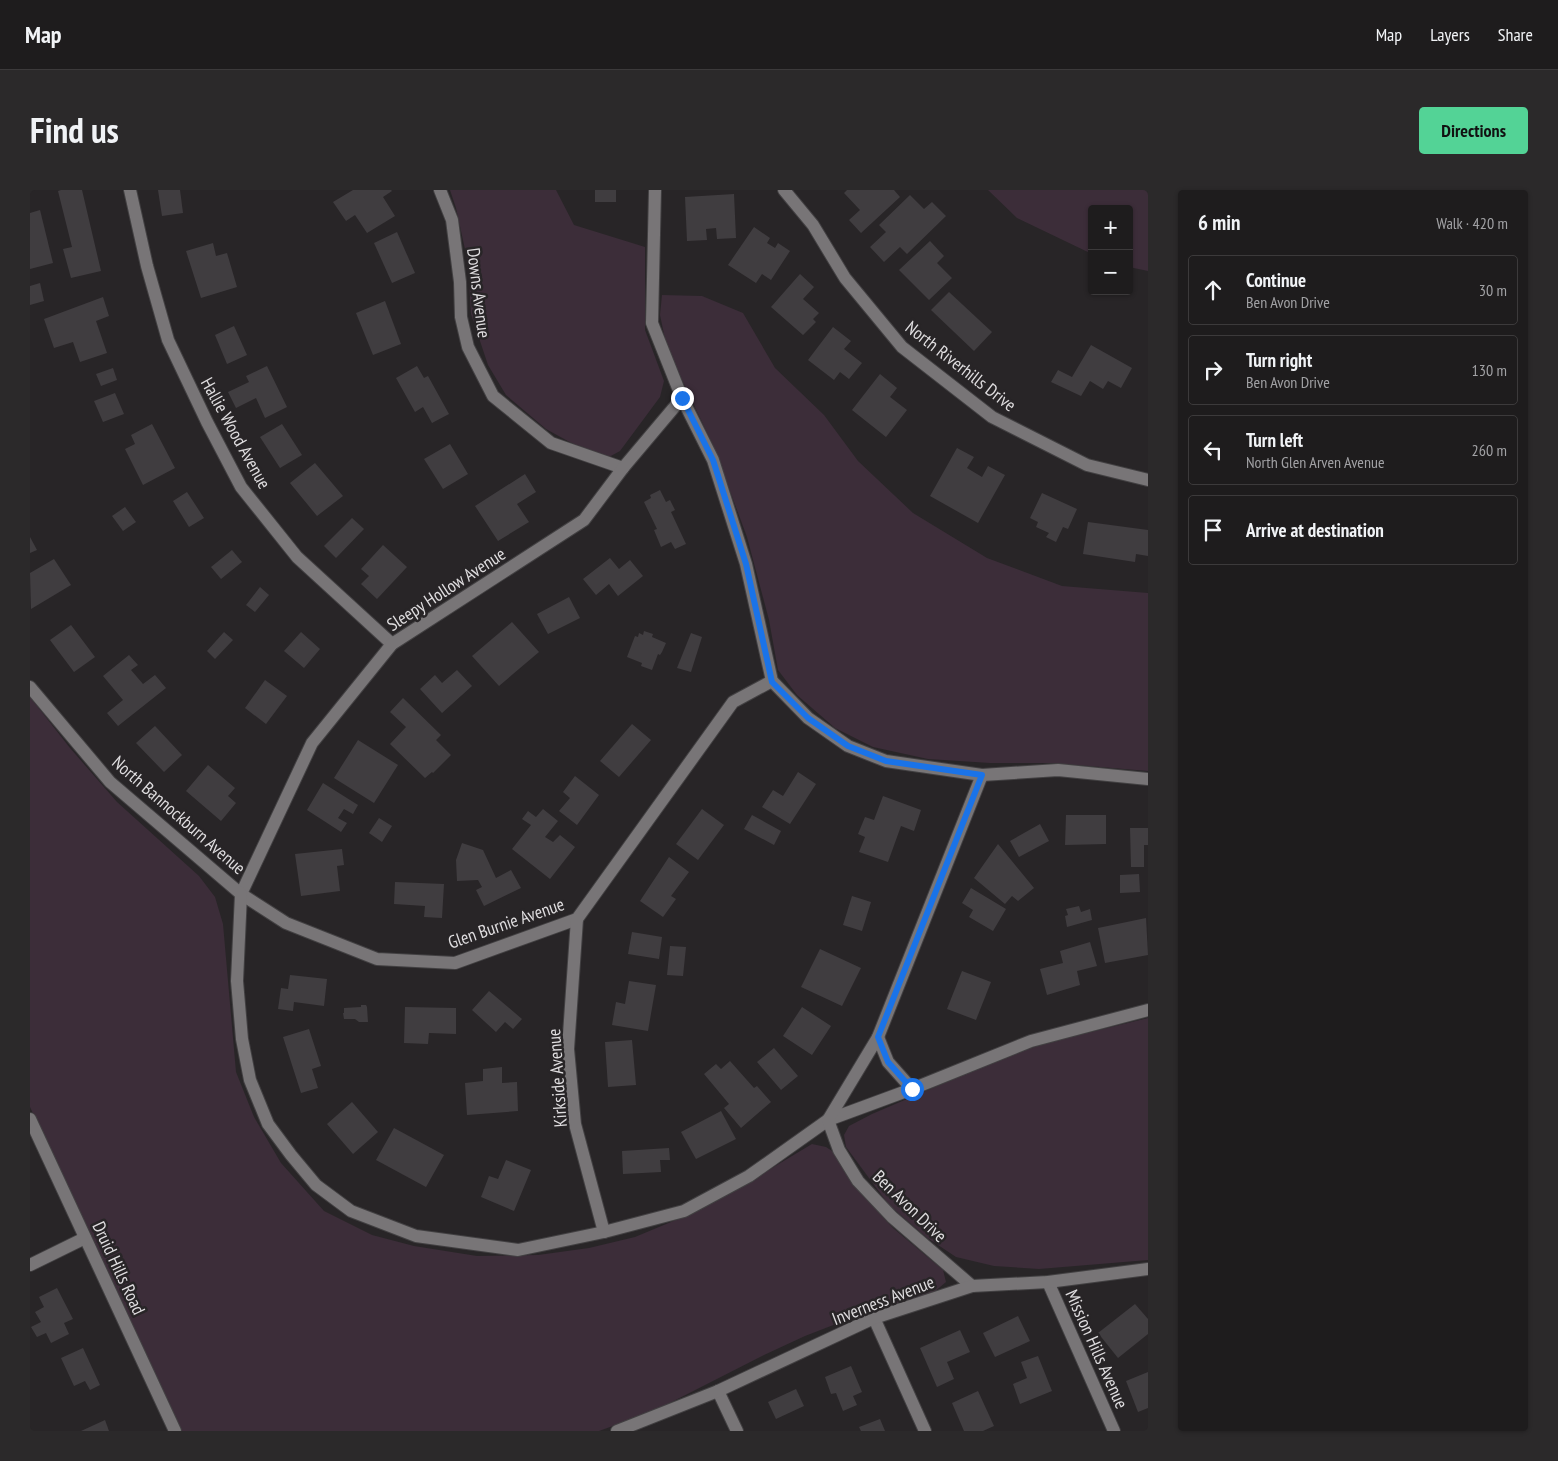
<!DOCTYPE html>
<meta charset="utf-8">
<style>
body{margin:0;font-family:"PT Sans Narrow",sans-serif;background:#2b292a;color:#f1f3f6}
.controls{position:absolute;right:15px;top:15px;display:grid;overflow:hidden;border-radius:5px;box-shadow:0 1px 4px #0004}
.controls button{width:45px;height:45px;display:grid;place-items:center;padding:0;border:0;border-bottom:1px solid #3c3a3b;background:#1e1c1d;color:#f1f3f6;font:25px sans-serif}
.stop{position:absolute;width:15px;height:15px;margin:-11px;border:4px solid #1a73e8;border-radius:50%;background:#fff}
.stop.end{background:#1a73e8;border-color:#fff;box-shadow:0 1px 5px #0008}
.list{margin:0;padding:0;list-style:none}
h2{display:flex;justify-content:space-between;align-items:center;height:65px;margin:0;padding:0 20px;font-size:21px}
h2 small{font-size:16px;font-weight:400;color:#a1a1a4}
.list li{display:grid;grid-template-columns:32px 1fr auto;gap:15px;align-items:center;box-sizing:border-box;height:70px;margin:0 10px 10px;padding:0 10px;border:1px solid #3c3a3b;border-radius:5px}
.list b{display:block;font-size:19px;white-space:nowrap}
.list p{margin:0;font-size:16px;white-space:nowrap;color:#a1a1a4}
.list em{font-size:16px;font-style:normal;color:#a1a1a4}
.icon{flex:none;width:28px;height:28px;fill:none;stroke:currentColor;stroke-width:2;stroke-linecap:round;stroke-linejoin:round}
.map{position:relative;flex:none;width:1118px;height:1241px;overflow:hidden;border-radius:5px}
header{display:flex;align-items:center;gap:30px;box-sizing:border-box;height:70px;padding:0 25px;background:#1e1c1d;border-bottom:1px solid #3c3a3b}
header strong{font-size:24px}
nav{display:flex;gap:28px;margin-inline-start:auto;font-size:18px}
.intro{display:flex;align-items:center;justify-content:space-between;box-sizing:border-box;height:120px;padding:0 30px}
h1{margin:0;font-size:35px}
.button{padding:12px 22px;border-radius:5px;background:#53d396;color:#111;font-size:18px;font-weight:700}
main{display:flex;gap:30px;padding:0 30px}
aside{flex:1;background:#1e1c1d;border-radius:5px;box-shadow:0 1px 4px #0004}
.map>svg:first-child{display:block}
.green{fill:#3c2d39}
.building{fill:#403d40}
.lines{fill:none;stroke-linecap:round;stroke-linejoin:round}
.minor-casing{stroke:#424042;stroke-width:14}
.tertiary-casing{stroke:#424042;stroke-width:14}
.minor{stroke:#787577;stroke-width:12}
.tertiary{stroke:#787577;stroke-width:12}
.route{stroke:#1a73e8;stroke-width:6}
.labels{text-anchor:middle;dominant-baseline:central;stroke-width:5;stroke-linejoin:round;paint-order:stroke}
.street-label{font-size:18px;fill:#dfdddf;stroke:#282527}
</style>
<header>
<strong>Map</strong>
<nav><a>Map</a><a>Layers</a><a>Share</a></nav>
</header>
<div class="intro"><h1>Find us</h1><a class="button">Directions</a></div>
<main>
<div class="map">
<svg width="1118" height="1241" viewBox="0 0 1118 1241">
<rect width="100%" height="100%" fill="#282527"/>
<g class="green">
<polygon points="420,0 526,0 544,35 615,57 615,140 634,191 630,207 590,261 579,267 545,255 516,239 476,205 458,175 441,124 438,73 426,18"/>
<polygon points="958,0 1118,0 1118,81 1099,77 1099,19 1062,19 1062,64 987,28"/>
<polygon points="632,105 672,106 713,123 745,178 794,225 828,271 883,323 957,368 1032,396 1118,403 1118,581 1022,573 960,573 898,569 843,557 805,538 767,505 748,480 739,430 717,347 683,255 642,169 635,149 630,125"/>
<polygon points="0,507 40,558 87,612 169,686 185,707 193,734 206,882 224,927 251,973 294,1021 342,1045 384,1056 447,1066 508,1065 559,1058 605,1047 653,1027 695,1006 782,954 796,957 805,963 826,998 863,1038 913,1080 916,1092 903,1103 837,1122 775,1146 734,1165 624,1221 569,1241 152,1241 0,917"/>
<polygon points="1118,828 1118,1070 1009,1079 964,1076 926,1067 896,1047 859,1015 816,957 814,945 819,936 842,924 975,867 1016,853"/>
</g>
<g class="building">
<polygon points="31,0 52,0 71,81 41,88 33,59 42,57 28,1"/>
<polygon points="128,0 150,0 153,23 132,26"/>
<polygon points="323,0 361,0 362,1 353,7 365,26 337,43 325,25 316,31 303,12"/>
<rect x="565" y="0" width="21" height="12"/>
<polygon points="817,0 864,0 870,7 831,43 819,30 830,20 814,3"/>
<polygon points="704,4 706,48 687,49 686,38 676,39 677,50 657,51 655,7"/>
<polygon points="880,5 894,19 902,12 916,26 877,64 870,57 854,72 840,57 856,42 849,35"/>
<polygon points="10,20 23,73 0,79 0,23"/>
<polygon points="724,37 740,48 737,53 745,58 748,53 760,61 741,90 732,84 726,93 698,75"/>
<polygon points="367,42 385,83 362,93 344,53"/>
<polygon points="900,51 914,66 907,73 922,88 899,110 869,80"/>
<polygon points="183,53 186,66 197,63 207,97 171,108 156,61"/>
<polygon points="770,84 784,97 773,109 789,123 783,129 786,132 773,145 741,117"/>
<polygon points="10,93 14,111 0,115 0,96"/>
<polygon points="919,102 962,142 944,161 901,120"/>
<polygon points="73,107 79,126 66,131 77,163 50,172 43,152 24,158 14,129"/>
<polygon points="355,111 371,154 343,165 326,123"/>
<polygon points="204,136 217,165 197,174 185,145"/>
<polygon points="803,137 821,151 814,159 832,173 819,189 810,182 804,190 778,170"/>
<polygon points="1061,155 1102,178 1091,198 1078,191 1073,199 1060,191 1051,206 1021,192 1028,180 1042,187"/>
<polygon points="237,176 257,217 235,228 226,208 206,218 198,202 219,192 216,186"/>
<polygon points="387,176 394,188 398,186 419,224 402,233 393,217 385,222 366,188"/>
<polygon points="83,178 87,190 71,196 66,184"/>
<polygon points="850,184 867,198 860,207 877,220 856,247 822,220"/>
<polygon points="85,203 94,224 73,232 64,211"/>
<polygon points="122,234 145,278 113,295 95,259 105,254 101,245"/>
<polygon points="252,234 272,265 250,278 230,247"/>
<polygon points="420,254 438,284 413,299 394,269"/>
<polygon points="927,258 944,267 937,278 952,287 958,276 975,285 948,333 900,306"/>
<polygon points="285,273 313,306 287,326 260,293"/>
<polygon points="495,284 506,302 487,314 499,332 468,351 445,316"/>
<polygon points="630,300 636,312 640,310 645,320 641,322 656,354 645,359 641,352 631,357 624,340 627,339 614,312 621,308 620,305"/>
<polygon points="157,302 174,328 159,337 143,311"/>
<polygon points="1012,303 1047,319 1038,339 1033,337 1026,352 1016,347 1019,343 1006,337 1008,332 1000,328"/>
<polygon points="95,317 106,332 93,341 82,326"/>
<polygon points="322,328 334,339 306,368 294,356"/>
<polygon points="1058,332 1118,340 1118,366 1106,364 1105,372 1053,364"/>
<polygon points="0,347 7,360 0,363"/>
<polygon points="353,355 377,377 347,409 331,394 339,386 331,379"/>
<polygon points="202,360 212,372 191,389 181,377"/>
<polygon points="580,368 589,379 600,370 613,386 588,406 579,394 566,405 553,389"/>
<polygon points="24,369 41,395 1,419 0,383"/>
<polygon points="230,397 239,405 225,422 216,415"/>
<polygon points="539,407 550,428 518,444 507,424"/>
<polygon points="482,432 509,462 469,496 442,466"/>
<polygon points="41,435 65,467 44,482 20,450"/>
<polygon points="614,441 623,444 622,447 636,453 632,462 630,465 628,464 622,480 611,476 612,473 597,467 605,446 608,447 609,443 613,445"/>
<polygon points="194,442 203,450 185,469 177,461"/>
<polygon points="271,442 290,459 274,478 254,461"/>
<polygon points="661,443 672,447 661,482 647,478"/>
<polygon points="99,465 108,475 101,480 113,494 125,485 136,498 88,536 77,523 93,510 73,486"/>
<polygon points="427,480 442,496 412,523 390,499 405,485 412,493"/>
<polygon points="235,490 257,506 236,534 215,518"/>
<polygon points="373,508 411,545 406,550 421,565 403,583 402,582 395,588 360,554 376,537 360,522"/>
<polygon points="602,534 621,550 589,587 570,571"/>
<polygon points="125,536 152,565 134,582 106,553"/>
<polygon points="328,550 368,575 344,613 304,588"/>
<polygon points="178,575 205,598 198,606 206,613 191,631 156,601"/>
<polygon points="768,582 786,594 760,634 732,617 743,600 753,606"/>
<polygon points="545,586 569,605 547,635 529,621 540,608 533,602"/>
<polygon points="293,593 328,615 323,624 314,619 308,628 317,633 311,642 277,620"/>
<polygon points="853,606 891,620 884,641 871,636 858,672 829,662 835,647 828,644 835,627 844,630"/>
<polygon points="513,619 528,631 515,647 523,652 530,645 545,657 520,689 482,659 501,635 492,629 498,621 506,627"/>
<polygon points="672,619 694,635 668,670 646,654"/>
<polygon points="722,625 751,641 744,655 714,639"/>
<polygon points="1036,625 1076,625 1076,654 1035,655"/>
<polygon points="349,628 362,636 352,652 339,643"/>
<polygon points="1010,634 1019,651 989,667 980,651"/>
<polygon points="1100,638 1118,638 1118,655 1114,655 1114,677 1101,677"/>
<polygon points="432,653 453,660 466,688 481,680 491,698 454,716 446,700 452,697 448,690 427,691 426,670"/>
<polygon points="968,654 1004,698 988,711 982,706 975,714 944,688"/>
<polygon points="312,659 314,675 307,676 310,701 271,706 265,664"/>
<polygon points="639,667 659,682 641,706 646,709 633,727 610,711"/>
<polygon points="1109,684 1110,702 1090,703 1090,685"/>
<polygon points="365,692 414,694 412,728 394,727 395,716 364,714"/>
<polygon points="941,698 976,719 963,741 939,727 943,720 932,713"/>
<polygon points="822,706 841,712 832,741 813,735"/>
<polygon points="1049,716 1051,722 1060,719 1062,730 1037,737 1035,726 1038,725 1036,719"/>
<polygon points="1116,728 1118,765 1075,773 1068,738"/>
<polygon points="602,742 632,747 629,769 598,764"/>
<polygon points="1060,752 1067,776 1047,781 1050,795 1017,805 1010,779 1033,773 1030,761"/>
<polygon points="640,756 656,757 653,786 637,785"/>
<polygon points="790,759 831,778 812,816 771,797"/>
<polygon points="932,781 961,792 946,830 917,819"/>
<polygon points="260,785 297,789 294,816 264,812 263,821 248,819 251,798 258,799"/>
<polygon points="599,791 626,795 618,841 582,835 586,812 595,814"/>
<polygon points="459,801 492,829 483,839 475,832 466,842 442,820"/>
<polygon points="331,815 336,815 337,817 338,832 329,832 325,829 314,829 313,823 314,823 314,818 331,817"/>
<polygon points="375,817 426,818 426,844 399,843 398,854 374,853"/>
<polygon points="772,817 801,836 782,865 753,846"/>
<polygon points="279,839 291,876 282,879 288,898 271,903 253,847"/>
<polygon points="602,850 606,895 578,897 575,852"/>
<polygon points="744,858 768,886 751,900 727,872"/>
<polygon points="700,871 724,898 727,896 741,912 711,938 694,918 699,914 674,884 686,874 691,879"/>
<polygon points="472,877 472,893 487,892 488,921 437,925 435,893 453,891 453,879"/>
<polygon points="322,912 348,942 323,964 297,934"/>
<polygon points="691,921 706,949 666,969 651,942"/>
<polygon points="364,938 414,965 396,997 346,970"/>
<polygon points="639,958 640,970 630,970 631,982 593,984 592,961"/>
<polygon points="476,970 501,980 484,1021 451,1007 459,986 468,989"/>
<polygon points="27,1098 43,1129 34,1133 39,1144 21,1153 16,1143 7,1147 1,1137 11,1132 5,1122 14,1117 9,1107"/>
<polygon points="1105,1114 1118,1129 1118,1144 1088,1168 1068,1143"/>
<polygon points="988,1126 1000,1151 965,1167 953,1143"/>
<polygon points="930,1140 940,1162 917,1172 924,1189 907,1197 890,1158"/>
<polygon points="53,1158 70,1195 60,1200 55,1191 44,1196 31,1168"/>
<polygon points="1008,1166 1022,1201 990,1214 983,1194 997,1188 991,1172"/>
<polygon points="821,1176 832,1202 823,1206 827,1215 813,1221 806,1203 801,1204 795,1187"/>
<polygon points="1118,1182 1118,1218 1108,1222 1096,1191"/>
<polygon points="766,1199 774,1216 746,1229 738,1212"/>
<polygon points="948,1201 964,1236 953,1241 934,1241 922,1213"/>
<polygon points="850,1229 855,1241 831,1241 829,1237"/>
<polygon points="75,1230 79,1241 51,1241"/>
</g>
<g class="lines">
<g class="minor-casing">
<g id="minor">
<polyline points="100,0 117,76 138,150 177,232 211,297 267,367 362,454"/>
<polyline points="410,0 422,30 430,92 431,127 438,157 463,206 521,253 593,278"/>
<polyline points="625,0 622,133 652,208 683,270 716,374 742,491 778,528 818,556 856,571 952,585 1028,580 1118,589"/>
<polyline points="754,0 783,35 815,88 872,157 962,227 1057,275 1118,290"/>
<polyline points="652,208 593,278 554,330 362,454 282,553 211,704 256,733 347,769 425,773 547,729 703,512 742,491"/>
<polyline points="0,497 80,592 211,704 207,791 212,849 220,890 238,934 261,965 286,995 321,1021 386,1046 488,1060 574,1042 654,1021 719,986 798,930 882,899 1001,851 1118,820"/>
<polyline points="547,729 538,859 545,934 574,1042"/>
<polyline points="848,847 858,872 882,899"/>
<polyline points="0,1075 55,1048"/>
<polyline points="1018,1092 1084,1241"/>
<polyline points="942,1096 862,1027 828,991 809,960 798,930 848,847 952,585"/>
<polyline points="844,1128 895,1241"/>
<polyline points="688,1201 707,1241"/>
<polyline points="587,1241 688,1201 844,1128 942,1096 1018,1092 1118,1079"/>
</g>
</g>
<g class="tertiary-casing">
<polyline id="tertiary" points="0,929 145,1241"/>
</g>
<use href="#minor" class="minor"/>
<use href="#tertiary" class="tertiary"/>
</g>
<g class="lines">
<polyline class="route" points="652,208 683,270 716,374 742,492 778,528 818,556 856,571 952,585 848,847 858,872 882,899"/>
</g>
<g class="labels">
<g class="street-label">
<text transform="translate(449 103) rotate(83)">Downs Avenue</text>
<text transform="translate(931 176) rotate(38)">North Riverhills Drive</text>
<text transform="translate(206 243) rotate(61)">Hallie Wood Avenue</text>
<text transform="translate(416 399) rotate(-33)">Sleepy Hollow Avenue</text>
<text transform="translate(149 625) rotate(41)">North Bannockburn Avenue</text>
<text transform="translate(476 733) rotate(-19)">Glen Burnie Avenue</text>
<text transform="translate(527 888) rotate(-94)">Kirkside Avenue</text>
<text transform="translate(880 1016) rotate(44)">Ben Avon Drive</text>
<text transform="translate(89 1078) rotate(65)">Druid Hills Road</text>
<text transform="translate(853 1110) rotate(-21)">Inverness Avenue</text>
<text transform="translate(1067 1159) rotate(66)">Mission Hills Avenue</text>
</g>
</g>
</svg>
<div class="controls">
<button>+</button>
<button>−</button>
</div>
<div class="stop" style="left:882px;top:899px"></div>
<div class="stop end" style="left:652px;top:208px"></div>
</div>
<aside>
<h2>6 min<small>Walk · 420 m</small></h2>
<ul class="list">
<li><svg class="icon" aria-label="ahead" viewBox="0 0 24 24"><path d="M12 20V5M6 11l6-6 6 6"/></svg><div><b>Continue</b><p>Ben Avon Drive</p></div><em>30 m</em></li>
<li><svg class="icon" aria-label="right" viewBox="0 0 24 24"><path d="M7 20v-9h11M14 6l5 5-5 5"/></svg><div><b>Turn right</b><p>Ben Avon Drive</p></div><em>130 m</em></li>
<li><svg class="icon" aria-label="left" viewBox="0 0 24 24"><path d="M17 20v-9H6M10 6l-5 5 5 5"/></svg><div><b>Turn left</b><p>North Glen Arven Avenue</p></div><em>260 m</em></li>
<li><svg class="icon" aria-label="arrive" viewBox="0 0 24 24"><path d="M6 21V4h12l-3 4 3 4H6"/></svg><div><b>Arrive at destination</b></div></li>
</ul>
</aside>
</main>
